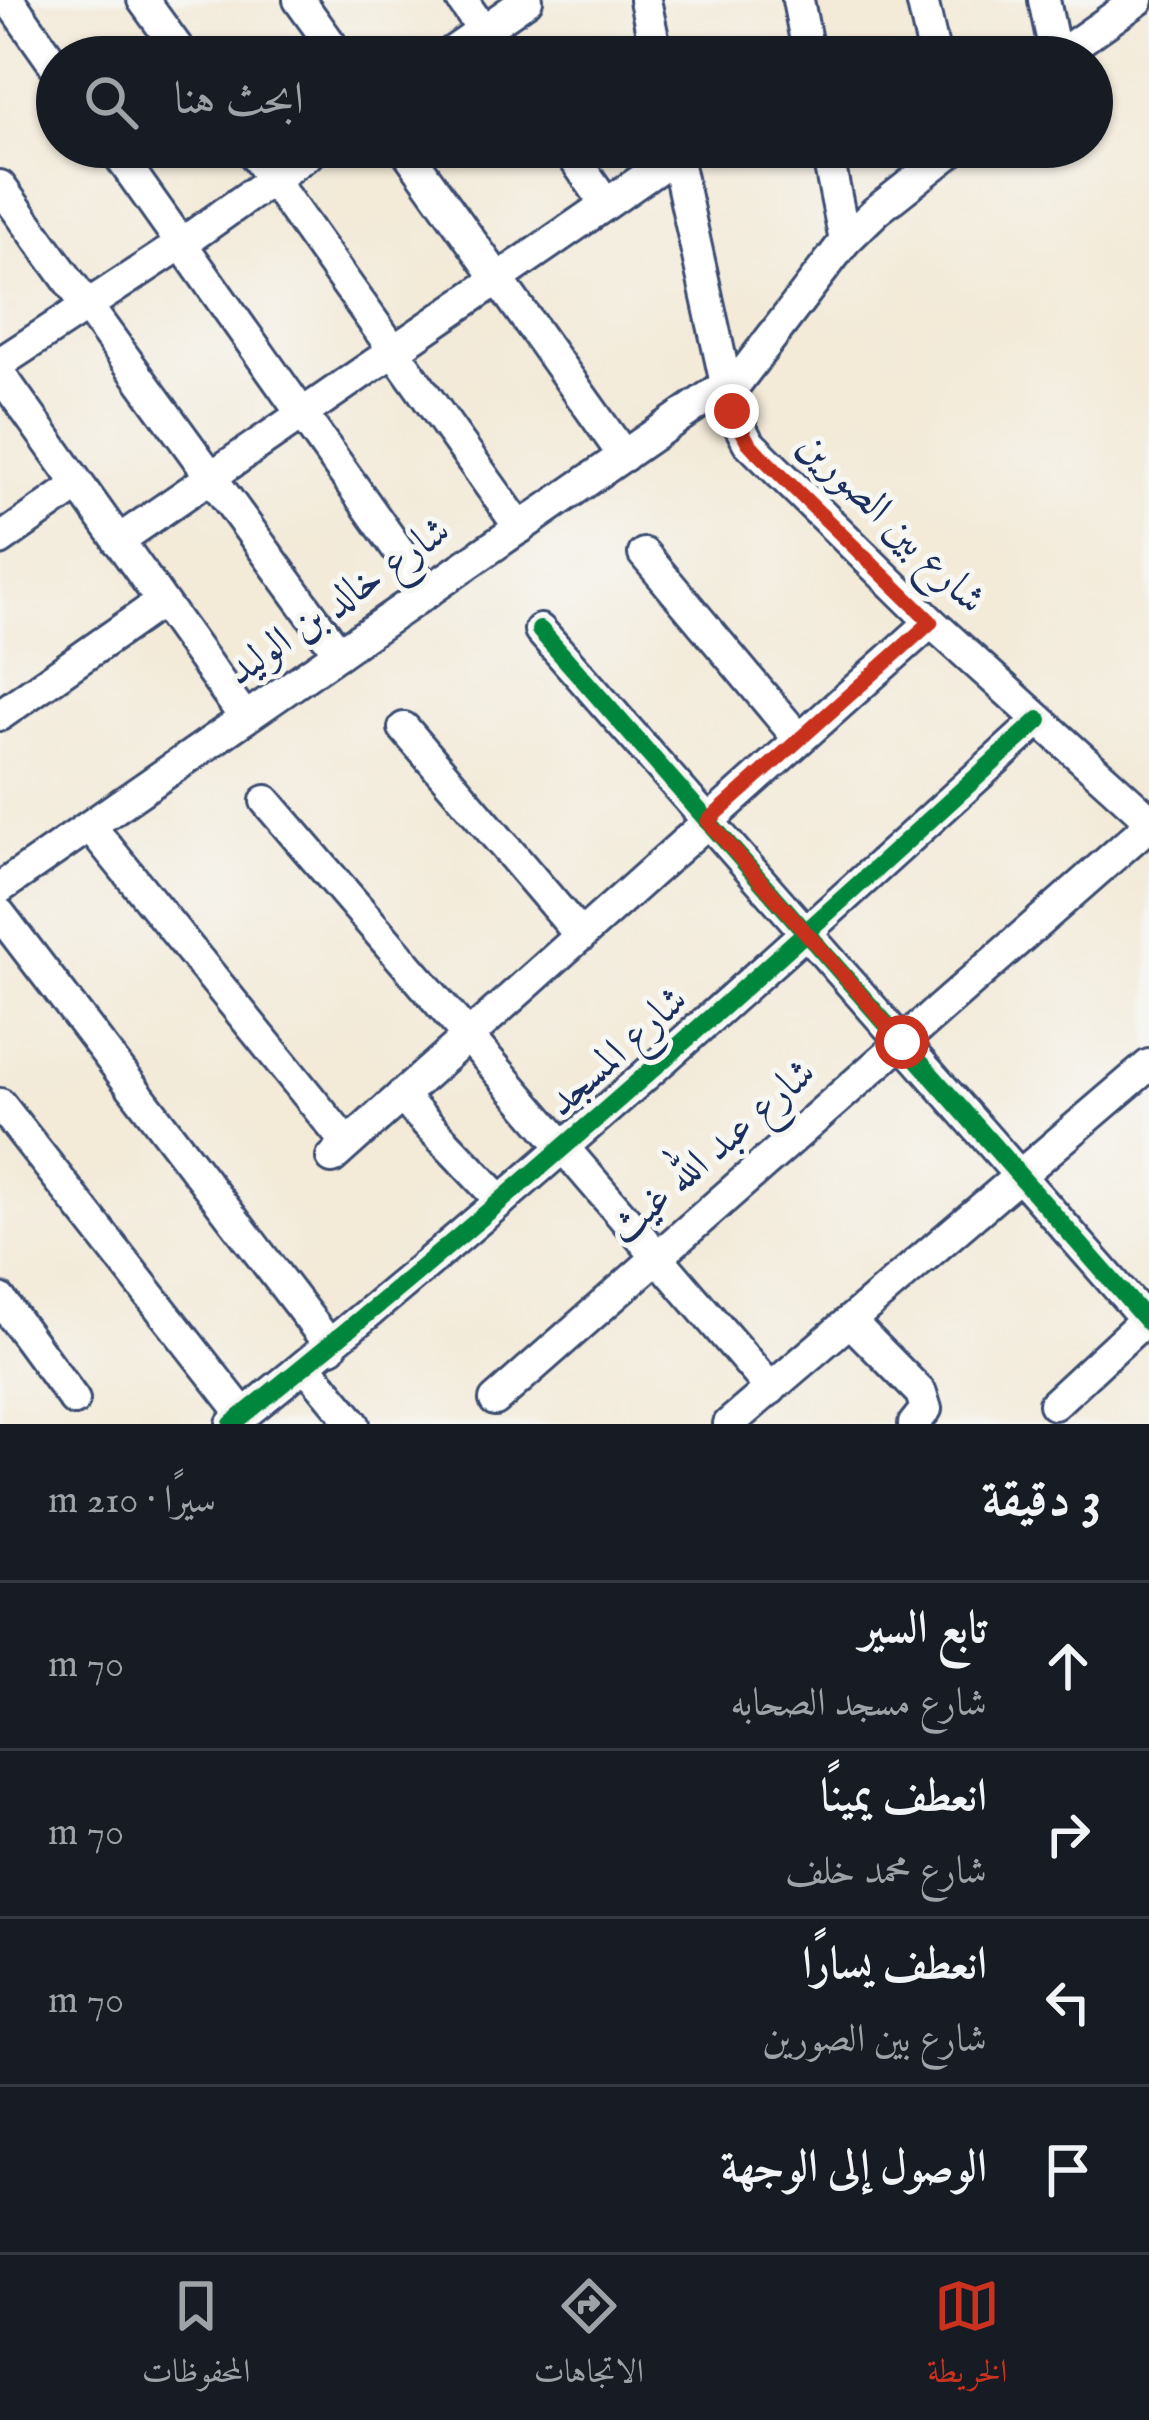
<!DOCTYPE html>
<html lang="ar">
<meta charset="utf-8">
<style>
body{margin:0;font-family:"IM FELL English",Amiri,serif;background:#242831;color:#f1f3f6;direction:rtl}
.stop{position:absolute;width:36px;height:36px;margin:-27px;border:9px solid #c8321e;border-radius:50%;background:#fff}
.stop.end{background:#c8321e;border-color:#fff;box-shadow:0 3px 12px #0008}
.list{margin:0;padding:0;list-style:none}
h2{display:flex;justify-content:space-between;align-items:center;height:156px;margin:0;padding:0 48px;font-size:51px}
h2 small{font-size:39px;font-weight:400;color:#9ea1a6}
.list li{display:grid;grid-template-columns:78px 1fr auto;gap:36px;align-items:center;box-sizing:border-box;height:168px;padding:0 48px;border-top:3px solid #363941}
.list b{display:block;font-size:45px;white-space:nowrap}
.list p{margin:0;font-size:39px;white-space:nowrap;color:#9ea1a6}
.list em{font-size:39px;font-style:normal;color:#9ea1a6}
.icon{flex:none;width:66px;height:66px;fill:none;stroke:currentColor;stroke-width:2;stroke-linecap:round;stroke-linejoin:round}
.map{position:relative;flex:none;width:1149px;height:1424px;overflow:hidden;direction:ltr}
.search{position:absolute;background:#171b24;box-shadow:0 3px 9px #0004;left:36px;right:36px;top:36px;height:132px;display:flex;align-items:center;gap:30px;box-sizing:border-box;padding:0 42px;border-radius:66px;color:#9ea1a6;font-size:45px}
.sheet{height:828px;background:#171b24}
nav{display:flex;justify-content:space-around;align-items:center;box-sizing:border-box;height:168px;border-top:3px solid #363941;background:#171b24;font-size:33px;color:#9ea1a6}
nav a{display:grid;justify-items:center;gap:6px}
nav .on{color:#c8321e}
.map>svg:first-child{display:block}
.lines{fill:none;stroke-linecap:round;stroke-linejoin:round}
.street-casing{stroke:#3b4b70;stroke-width:36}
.street{stroke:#fff;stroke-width:30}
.cycleway-casing{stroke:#f6f6f2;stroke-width:26}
.cycleway{stroke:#00873e;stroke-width:18}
.route{stroke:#c8321e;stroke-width:15}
.labels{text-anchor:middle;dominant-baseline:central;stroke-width:10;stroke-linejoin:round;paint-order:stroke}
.street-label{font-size:42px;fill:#1b2f5e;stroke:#f6f6f2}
</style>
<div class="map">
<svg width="1149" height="1424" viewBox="0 0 1149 1424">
<rect width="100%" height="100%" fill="#f6f6f2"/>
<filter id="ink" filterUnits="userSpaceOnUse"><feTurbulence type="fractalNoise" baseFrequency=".00833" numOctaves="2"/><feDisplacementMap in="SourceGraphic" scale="24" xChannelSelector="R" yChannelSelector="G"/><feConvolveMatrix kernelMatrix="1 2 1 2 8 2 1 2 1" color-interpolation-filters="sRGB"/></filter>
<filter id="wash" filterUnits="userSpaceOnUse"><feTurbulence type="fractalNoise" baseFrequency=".004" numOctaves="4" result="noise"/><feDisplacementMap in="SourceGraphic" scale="48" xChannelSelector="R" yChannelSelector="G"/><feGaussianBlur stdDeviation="2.7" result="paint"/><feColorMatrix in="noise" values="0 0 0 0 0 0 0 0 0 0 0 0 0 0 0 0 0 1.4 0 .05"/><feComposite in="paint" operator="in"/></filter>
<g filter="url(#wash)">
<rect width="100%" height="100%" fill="#f3ead8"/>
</g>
<g filter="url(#ink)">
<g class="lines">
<g class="street-casing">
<g id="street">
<polyline points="9,0 57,68"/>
<polyline points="143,0 184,57"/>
<polyline points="299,0 340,57"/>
<polyline points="462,0 501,57"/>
<polyline points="645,0 657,57"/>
<polyline points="798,0 809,57"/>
<polyline points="922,0 935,57"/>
<polyline points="1044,0 1056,57"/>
<polyline points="445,57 527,0"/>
<polyline points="1057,57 1138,0"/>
<polyline points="113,147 428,592"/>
<polyline points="249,147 520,528"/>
<polyline points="404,147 624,456"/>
<polyline points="566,147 606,204"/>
<polyline points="674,147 732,411 748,442 931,622 1149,819"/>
<polyline points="826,147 845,241"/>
<polyline points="0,186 339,653"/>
<polyline points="0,363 181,244 318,147"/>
<polyline points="0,374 245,718"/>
<polyline points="728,394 845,241 876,211 957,147"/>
<polyline points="0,540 78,485"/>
<polyline points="118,541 676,156"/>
<polyline points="644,554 799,739"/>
<polyline points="540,630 1149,1323"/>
<polyline points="0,715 161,602"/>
<polyline points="404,728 581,936"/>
<polyline points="266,801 771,1389"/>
<polyline points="90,826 347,1144"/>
<polyline points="0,888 727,384"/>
<polyline points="0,914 331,1347"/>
<polyline points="401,1096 501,1201"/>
<polyline points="0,1104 244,1415"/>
<polyline points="332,1158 931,622"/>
<polyline points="0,1299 74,1400"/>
<polyline points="850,1321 921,1393 926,1409 914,1424"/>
<polyline points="306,1366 354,1424"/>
<polyline points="495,1400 1149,825"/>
<polyline points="1054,1404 1149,1316"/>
<path d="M232,1424C511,1201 776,961 1039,720"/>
<polyline points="729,1424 1149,1065"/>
</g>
</g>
<use href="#street" class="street"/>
<g class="cycleway-casing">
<g id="cycleway">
<polyline points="540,630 1149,1323"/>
<path d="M232,1424C511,1201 776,961 1039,720"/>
</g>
</g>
<use href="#cycleway" class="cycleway"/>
</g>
</g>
<g class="lines" filter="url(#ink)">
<polyline class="route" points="732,411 748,442 760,455 931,622 708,821 902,1042"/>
</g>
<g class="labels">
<g class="street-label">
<text transform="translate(891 523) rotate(44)">شارع بين الصورين</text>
<text transform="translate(339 602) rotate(-35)">شارع خالد بن الوليد</text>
<text transform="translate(618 1052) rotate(-42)">شارع المسجد</text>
<text transform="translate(713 1152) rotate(-41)">شارع عبد الله غيث</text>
</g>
</g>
</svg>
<div class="stop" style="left:902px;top:1042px"></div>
<div class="stop end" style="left:732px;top:411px"></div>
<div class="search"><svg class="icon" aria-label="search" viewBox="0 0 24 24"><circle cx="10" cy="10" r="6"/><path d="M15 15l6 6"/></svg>ابحث هنا</div>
</div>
<section class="sheet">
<h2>3 دقيقة<small>سيرًا · 210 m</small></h2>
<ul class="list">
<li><svg class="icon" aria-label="ahead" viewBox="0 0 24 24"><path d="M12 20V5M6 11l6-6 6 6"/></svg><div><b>تابع السير</b><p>شارع مسجد الصحابه</p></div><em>70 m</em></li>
<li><svg class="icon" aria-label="right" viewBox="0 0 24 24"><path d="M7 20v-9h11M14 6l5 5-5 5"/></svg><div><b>انعطف يمينًا</b><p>شارع محمد خلف</p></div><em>70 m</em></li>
<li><svg class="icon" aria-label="left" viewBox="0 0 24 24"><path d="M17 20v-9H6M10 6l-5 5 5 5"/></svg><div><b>انعطف يسارًا</b><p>شارع بين الصورين</p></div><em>70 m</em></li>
<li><svg class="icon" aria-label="arrive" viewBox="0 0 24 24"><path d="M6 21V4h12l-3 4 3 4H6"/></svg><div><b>الوصول إلى الوجهة</b></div></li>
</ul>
</section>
<nav>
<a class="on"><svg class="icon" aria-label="map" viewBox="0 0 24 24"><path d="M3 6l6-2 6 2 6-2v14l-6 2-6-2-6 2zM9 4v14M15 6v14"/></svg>الخريطة</a>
<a><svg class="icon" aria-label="directions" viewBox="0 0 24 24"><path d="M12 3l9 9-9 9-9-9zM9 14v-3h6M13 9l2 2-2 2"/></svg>الاتجاهات</a>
<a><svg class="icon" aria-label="saved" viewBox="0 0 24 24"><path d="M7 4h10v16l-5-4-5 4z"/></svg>المحفوظات</a>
</nav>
